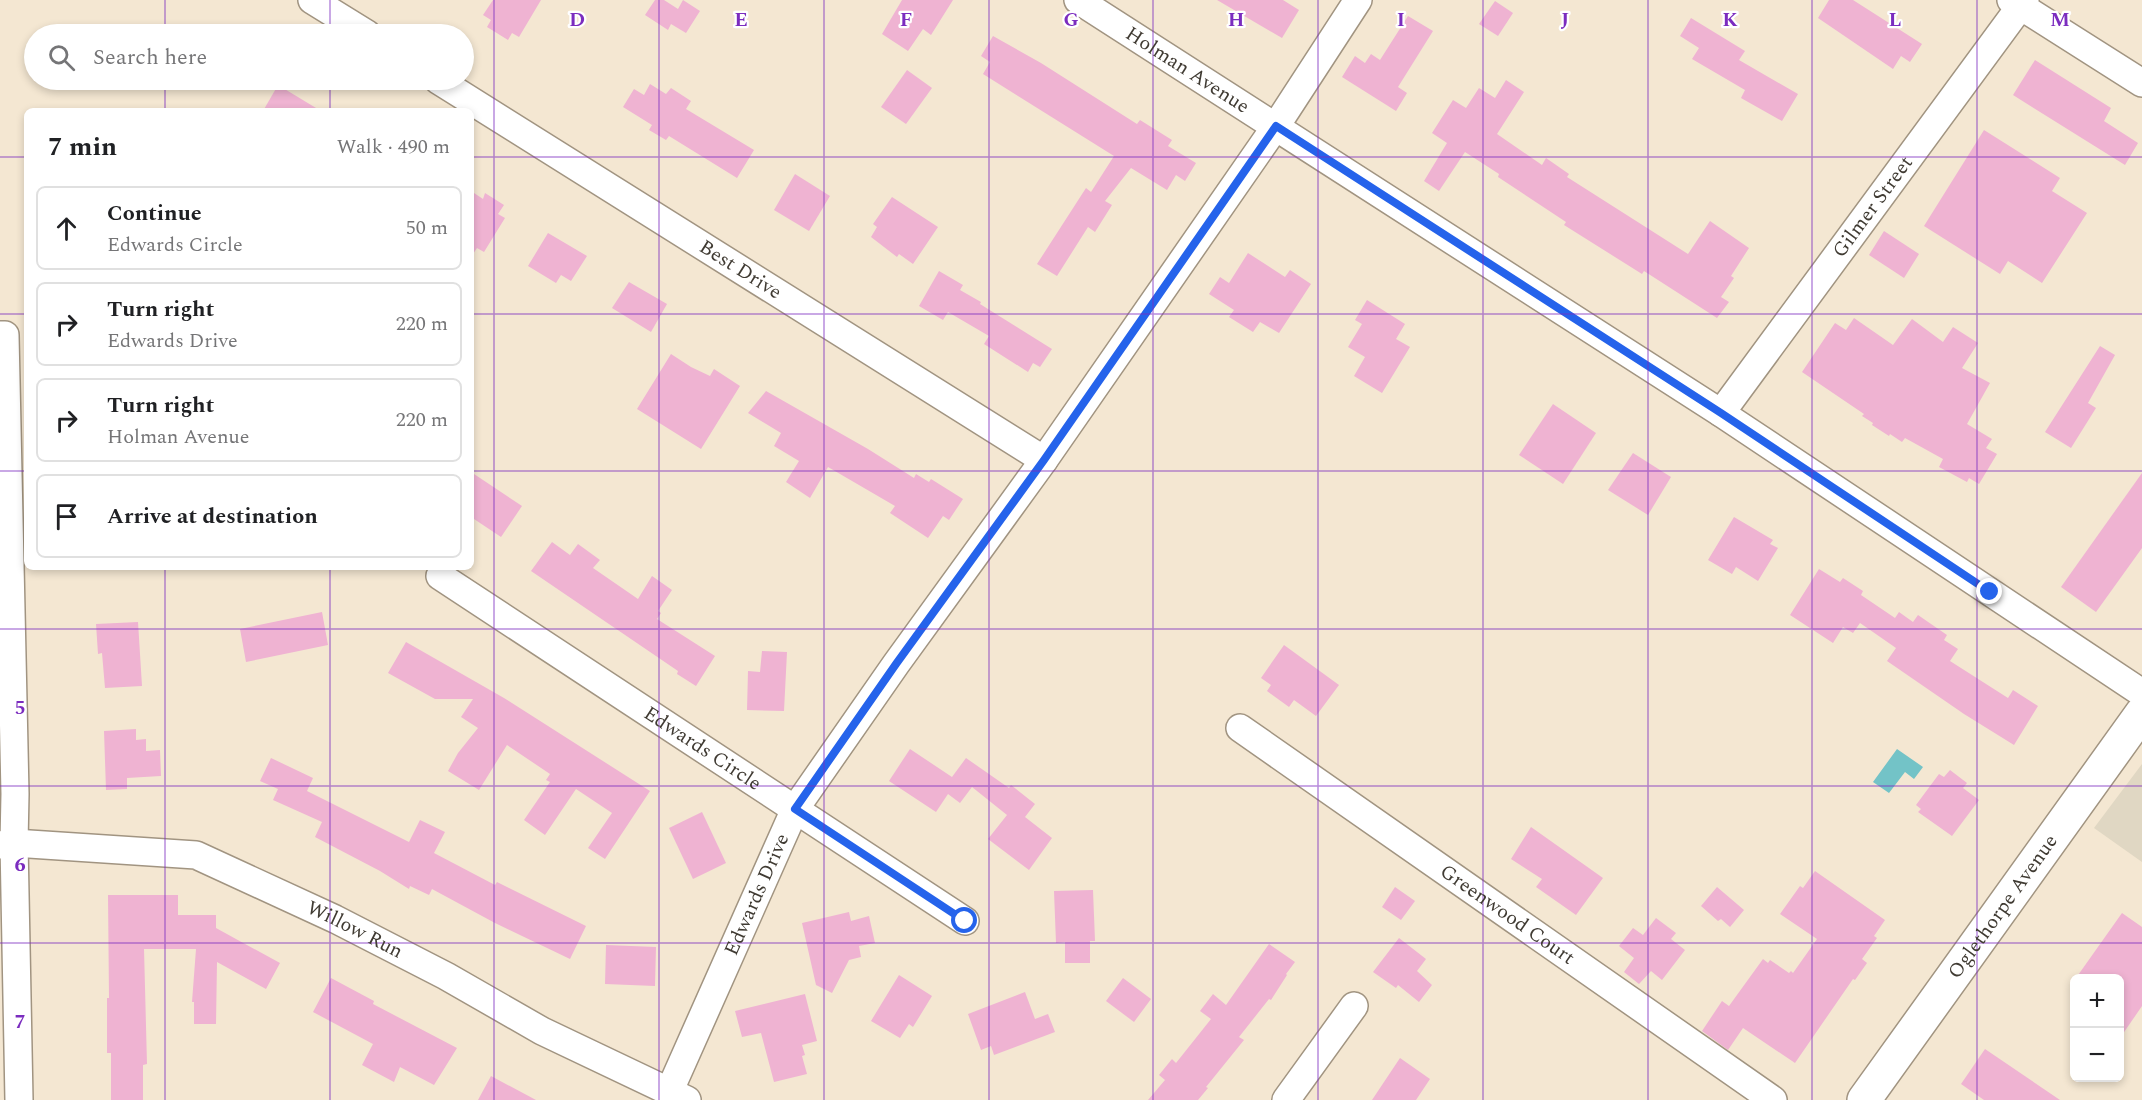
<!DOCTYPE html>
<meta charset="utf-8">
<style>
body{margin:0;font-family:Spectral,serif;background:#f6f6f6;color:#202124}
.controls{position:absolute;right:18px;bottom:18px;display:grid;overflow:hidden;border-radius:9px;box-shadow:0 3px 9px #0003}
.controls button{width:54px;height:54px;display:grid;place-items:center;padding:0;border:0;border-bottom:2px solid #e0e0e0;background:#fff;color:#202124;font:30px sans-serif}
.stop{position:absolute;width:18px;height:18px;margin:-14px;border:4px solid #2563eb;border-radius:50%;background:#fff}
.stop.end{background:#2563eb;border-color:#fff;box-shadow:0 2px 6px #0008}
.list{margin:0;padding:0;list-style:none}
h2{display:flex;justify-content:space-between;align-items:center;height:78px;margin:0;padding:0 24px;font-size:26px}
h2 small{font-size:20px;font-weight:400;color:#757577}
.list li{display:grid;grid-template-columns:39px 1fr auto;gap:18px;align-items:center;box-sizing:border-box;height:84px;margin:0 12px 12px;padding:0 12px;border:2px solid #e0e0e0;border-radius:9px}
.list b{display:block;font-size:22px;white-space:nowrap}
.list p{margin:0;font-size:20px;white-space:nowrap;color:#757577}
.list em{font-size:20px;font-style:normal;color:#757577}
.icon{flex:none;width:33px;height:33px;fill:none;stroke:currentColor;stroke-width:2;stroke-linecap:round;stroke-linejoin:round}
.map{position:relative;flex:none;width:2142px;height:1100px;overflow:hidden}
.search{position:absolute;background:#fff;box-shadow:0 3px 9px #0003;left:24px;top:24px;width:450px;height:66px;display:flex;align-items:center;gap:15px;box-sizing:border-box;padding:0 21px;border-radius:33px;color:#757577;font-size:22px}
.panel{position:absolute;background:#fff;box-shadow:0 3px 9px #0003;left:24px;top:108px;width:450px;height:462px;border-radius:9px}
.map>svg:first-child{display:block}
.commercial{fill:#e0d7c3}
.water{fill:#73c3c7}
.building{fill:#efb3d2}
.lines{fill:none;stroke-linecap:round;stroke-linejoin:round}
.minor-casing{stroke:#a19481;stroke-width:30}
.major-casing{stroke:#a19481;stroke-width:36}
.minor{stroke:#fff;stroke-width:27}
.major{stroke:#fff;stroke-width:33}
.route{stroke:#2563eb;stroke-width:8}
.grid{fill:none;stroke:#7b2cbf;stroke-width:1.5;stroke-opacity:0.55}
.labels{text-anchor:middle;dominant-baseline:central;stroke-width:4.5;stroke-linejoin:round;paint-order:stroke}
.street-label{font-size:20px;fill:#403b33;stroke:#fff}
.grid-label{font-size:20px;text-anchor:middle;font-weight:bold;fill:#7b2cbf;stroke:#fff;stroke-width:4.5;stroke-linejoin:round;paint-order:stroke}
</style>
<div class="map">
<svg width="2142" height="1100" viewBox="0 0 2142 1100">
<rect width="100%" height="100%" fill="#f4e7d2"/>
<polygon class="commercial" points="2142,764 2142,862 2094,828"/>
<polygon class="water" points="1897,749 1923,767 1914,779 1905,772 1889,793 1873,782"/>
<g class="building">
<polygon points="493,0 541,0 519,37 512,33 508,40 487,27 491,20 483,15"/>
<polygon points="655,0 664,0 678,9 683,0 700,11 686,33 671,24 668,30 645,15"/>
<polygon points="902,0 953,0 931,35 923,29 908,51 882,34"/>
<polygon points="1217,0 1283,0 1299,10 1282,38"/>
<polygon points="1829,0 1853,0 1922,44 1910,62 1901,56 1893,69 1818,18"/>
<polygon points="1495,1 1513,13 1498,36 1479,24"/>
<polygon points="1408,16 1433,31 1398,87 1407,93 1396,111 1342,77 1355,56 1365,63 1371,54 1380,60"/>
<polygon points="1691,18 1745,51 1739,60 1798,94 1782,121 1741,98 1745,90 1692,59 1699,48 1680,36"/>
<polygon points="993,36 1041,63 1137,124 1140,120 1172,140 1168,146 1196,163 1185,181 1176,175 1167,190 1131,168 1105,201 1112,205 1095,232 1088,227 1057,276 1037,264 1086,188 1091,192 1114,156 983,74 990,62 981,56"/>
<polygon points="2035,60 2111,108 2104,121 2138,143 2125,165 2013,95"/>
<polygon points="907,70 932,88 906,124 881,107"/>
<polygon points="1506,80 1524,92 1497,134 1542,165 1546,158 1569,174 1567,177 1688,254 1710,221 1749,248 1731,276 1734,278 1721,297 1729,302 1717,318 1644,271 1642,274 1564,225 1566,222 1498,177 1499,174 1465,152 1439,191 1424,181 1447,143 1432,133 1453,100 1466,108 1479,88 1495,98"/>
<polygon points="650,84 666,94 671,88 691,101 686,109 754,150 737,178 669,136 666,140 649,130 652,125 623,107 634,89 644,95"/>
<polygon points="278,85 321,111 263,111"/>
<polygon points="1984,130 2060,178 2052,191 2087,213 2042,283 2008,261 2000,274 1924,226"/>
<polygon points="795,174 830,196 809,231 774,210"/>
<polygon points="471,191 483,199 485,193 504,205 498,214 505,218 484,252 477,248 473,254 471,253"/>
<polygon points="892,197 938,227 913,264 899,254 897,257 871,237 877,227 873,224"/>
<polygon points="1884,231 1919,254 1904,278 1869,255"/>
<polygon points="548,233 587,256 571,281 561,275 556,283 528,266"/>
<polygon points="1248,253 1285,277 1290,270 1311,284 1279,333 1260,322 1253,332 1229,317 1234,310 1209,294 1220,277 1229,283"/>
<polygon points="939,271 963,285 960,290 981,302 980,304 1052,349 1040,367 1033,363 1028,372 984,344 989,336 948,312 943,320 919,306"/>
<polygon points="629,282 667,304 651,332 612,308"/>
<polygon points="1367,300 1405,324 1396,339 1410,347 1382,393 1354,376 1365,357 1348,347 1362,324 1355,320"/>
<polygon points="1854,318 1893,345 1912,319 1943,342 1953,327 1978,343 1962,368 1990,383 1967,424 1992,439 1986,448 1997,454 1979,484 1969,478 1967,482 1939,467 1943,459 1905,438 1902,442 1890,434 1889,436 1872,425 1873,423 1862,416 1864,414 1802,372 1835,323 1846,330"/>
<polygon points="2100,346 2115,355 2088,403 2096,408 2071,448 2045,432"/>
<polygon points="671,354 691,367 710,376 714,369 740,386 701,449 637,409"/>
<polygon points="766,391 868,449 914,478 916,474 929,482 931,479 963,499 949,520 943,516 928,538 890,513 895,506 828,467 810,498 786,482 799,461 774,446 781,433 748,413"/>
<polygon points="1553,404 1596,433 1563,484 1519,455"/>
<polygon points="1633,453 1671,477 1648,515 1608,490"/>
<polygon points="471,472 522,506 501,537 471,517"/>
<polygon points="2142,473 2142,548 2096,612 2061,587"/>
<polygon points="1734,517 1773,540 1770,544 1778,548 1758,581 1736,567 1732,574 1708,560"/>
<polygon points="552,542 570,555 578,544 600,560 593,568 638,599 652,576 672,590 658,611 661,613 657,619 715,656 696,686 677,674 678,671 531,571"/>
<polygon points="1819,569 1840,582 1843,578 1863,591 1861,595 1895,618 1899,612 1913,622 1918,615 1947,635 1944,640 1958,649 1950,661 2008,698 2013,690 2038,706 2014,745 1964,714 1887,661 1896,648 1860,623 1853,633 1843,627 1833,643 1790,615"/>
<polygon points="322,612 328,645 246,662 240,629"/>
<polygon points="138,622 142,686 105,688 102,653 98,654 96,624"/>
<polygon points="406,642 504,698 650,791 605,859 588,848 612,813 576,789 545,835 524,820 550,782 546,780 550,774 507,745 479,790 448,771 458,753 478,728 461,717 473,699 435,699 388,673"/>
<polygon points="1284,645 1339,685 1316,716 1294,700 1289,707 1267,691 1271,685 1261,678"/>
<polygon points="762,651 787,652 784,711 747,710 748,671 760,672"/>
<polygon points="136,729 136,740 146,739 146,751 160,750 161,776 127,778 127,789 106,790 104,731"/>
<polygon points="910,749 952,777 966,758 1009,788 1011,785 1035,804 1025,817 1052,838 1029,870 988,839 1007,815 972,787 960,803 948,794 936,812 889,781"/>
<polygon points="271,758 313,778 307,791 409,842 420,820 445,832 434,853 495,885 497,882 586,926 570,959 495,923 432,889 429,895 410,886 409,889 380,871 315,837 322,822 273,800 278,789 260,781"/>
<polygon points="1950,770 1967,783 1963,788 1979,800 1952,836 1918,812 1921,809 1916,805 1939,774 1944,777"/>
<polygon points="702,812 726,863 693,879 669,828"/>
<polygon points="1531,827 1603,878 1576,915 1536,887 1542,879 1511,859"/>
<polygon points="1815,871 1885,920 1874,936 1877,938 1862,959 1867,963 1855,980 1853,979 1795,1063 1743,1028 1728,1050 1702,1031 1722,1001 1729,1006 1763,959 1768,963 1770,960 1789,973 1791,971 1793,973 1817,939 1780,914 1800,886 1803,888"/>
<polygon points="1395,887 1415,901 1401,920 1382,907"/>
<polygon points="1717,887 1744,910 1730,927 1721,919 1718,921 1701,906"/>
<polygon points="1093,890 1095,941 1090,941 1090,963 1065,963 1065,942 1056,943 1054,891"/>
<polygon points="108,895 178,895 178,915 216,915 216,928 280,963 266,989 217,962 216,1024 194,1024 194,1002 192,1002 196,949 144,949 147,1064 143,1065 143,1100 111,1100 111,1053 107,1053 107,998 109,998"/>
<polygon points="849,912 851,921 869,916 875,943 859,946 861,957 849,960 832,993 816,985 802,923"/>
<polygon points="2122,913 2142,927 2142,1006 2120,1038 2120,978 2076,978"/>
<polygon points="1656,918 1676,933 1671,939 1685,950 1662,980 1651,971 1639,984 1624,972 1634,958 1619,946 1633,928 1643,935"/>
<polygon points="1399,938 1426,959 1417,971 1432,985 1419,1002 1398,985 1396,988 1373,972"/>
<polygon points="1269,944 1295,962 1286,974 1287,975 1271,1000 1269,999 1239,1037 1244,1040 1206,1087 1208,1088 1198,1100 1148,1100 1165,1080 1159,1075 1172,1059 1176,1063 1211,1019 1200,1011 1213,994 1226,1005"/>
<polygon points="606,945 656,947 655,986 605,984"/>
<polygon points="899,975 932,996 913,1027 909,1024 900,1038 871,1021"/>
<polygon points="331,978 374,1001 373,1004 457,1048 434,1085 400,1067 394,1082 362,1065 373,1044 313,1012"/>
<polygon points="1123,978 1151,999 1134,1022 1106,1001"/>
<polygon points="1025,992 1035,1019 1048,1014 1055,1032 994,1055 991,1046 981,1050 968,1014"/>
<polygon points="805,994 817,1041 802,1045 805,1055 802,1056 807,1074 774,1082 761,1033 742,1037 735,1011"/>
<polygon points="1985,1049 2060,1100 1984,1100 1961,1084"/>
<polygon points="1400,1058 1430,1079 1416,1100 1372,1100"/>
<polygon points="491,1076 536,1100 478,1100"/>
</g>
<g class="lines">
<g class="minor-casing">
<g id="minor">
<polyline points="312,0 367,34"/>
<path id="s1" d="M1078,0L1721,413L2142,693"/>
<polyline points="2011,0 2142,83"/>
<path id="s2" d="M438,80L1044,460"/>
<polyline points="0,335 5,335 15,794 14,843 19,1100"/>
<path id="s3" d="M1721,413L2025,0"/>
<path id="s4" d="M440,576L965,921"/>
<path id="s5" d="M1240,728L1773,1100"/>
<path id="s6" d="M0,845L14,843L196,855L335,919L446,976L542,1031L687,1100"/>
<path id="s7" d="M670,1090L795,809L896,664L1044,460L1276,126L1358,0"/>
<polyline points="1286,1100 1354,1006"/>
</g>
</g>
<g class="major-casing">
<g id="major">
<path id="s8" d="M1864,1100L2142,713"/>
</g>
</g>
<use href="#minor" class="minor"/>
<use href="#major" class="major"/>
</g>
<g class="lines">
<polyline class="route" points="965,921 795,809 896,664 1044,460 1276,126 1721,413 1990,592"/>
</g>
<path class="grid" d="M165,0V34M330,0V34M494,0V1100M659,0V1100M824,0V1100M989,0V1100M1153,0V1100M1318,0V1100M1483,0V1100M1648,0V1100M1812,0V1100M1977,0V1100M165,80V111M330,80V111M0,157H27M471,157H2142M0,314H27M471,314H2142M0,471H27M471,471H2142M165,567V1100M330,567V1100M0,629H2142M0,786H2142M0,943H2142"/>
<g class="labels">
<g class="street-label">
<text stroke="none"><textPath href="#s1" startOffset="130">Holman Avenue</textPath></text>
<text stroke="none"><textPath href="#s3" startOffset="256">Gilmer Street</textPath></text>
<text stroke="none"><textPath href="#s2" startOffset="357">Best Drive</textPath></text>
<text stroke="none"><textPath href="#s4" startOffset="314">Edwards Circle</textPath></text>
<text stroke="none"><textPath href="#s7" startOffset="214">Edwards Drive</textPath></text>
<text stroke="none"><textPath href="#s8" startOffset="238">Oglethorpe Avenue</textPath></text>
<text stroke="none"><textPath href="#s5" startOffset="326">Greenwood Court</textPath></text>
<text stroke="none"><textPath href="#s6" startOffset="372">Willow Run</textPath></text>
</g>
</g>
<g class="grid-label">
<text x="577" y="26">D</text>
<text x="741" y="26">E</text>
<text x="906" y="26">F</text>
<text x="1071" y="26">G</text>
<text x="1236" y="26">H</text>
<text x="1401" y="26">I</text>
<text x="1565" y="26">J</text>
<text x="1730" y="26">K</text>
<text x="1895" y="26">L</text>
<text x="2060" y="26">M</text>
<text x="20" y="714">5</text>
<text x="20" y="871">6</text>
<text x="20" y="1028">7</text>
</g>
</svg>
<div class="controls">
<button>+</button>
<button>−</button>
</div>
<div class="stop" style="left:965px;top:921px"></div>
<div class="stop end" style="left:1990px;top:592px"></div>
<div class="search"><svg class="icon" aria-label="search" viewBox="0 0 24 24"><circle cx="10" cy="10" r="6"/><path d="M15 15l6 6"/></svg>Search here</div>
<section class="panel">
<h2>7 min<small>Walk · 490 m</small></h2>
<ul class="list">
<li><svg class="icon" aria-label="ahead" viewBox="0 0 24 24"><path d="M12 20V5M6 11l6-6 6 6"/></svg><div><b>Continue</b><p>Edwards Circle</p></div><em>50 m</em></li>
<li><svg class="icon" aria-label="right" viewBox="0 0 24 24"><path d="M7 20v-9h11M14 6l5 5-5 5"/></svg><div><b>Turn right</b><p>Edwards Drive</p></div><em>220 m</em></li>
<li><svg class="icon" aria-label="right" viewBox="0 0 24 24"><path d="M7 20v-9h11M14 6l5 5-5 5"/></svg><div><b>Turn right</b><p>Holman Avenue</p></div><em>220 m</em></li>
<li><svg class="icon" aria-label="arrive" viewBox="0 0 24 24"><path d="M6 21V4h12l-3 4 3 4H6"/></svg><div><b>Arrive at destination</b></div></li>
</ul>
</section>
</div>
